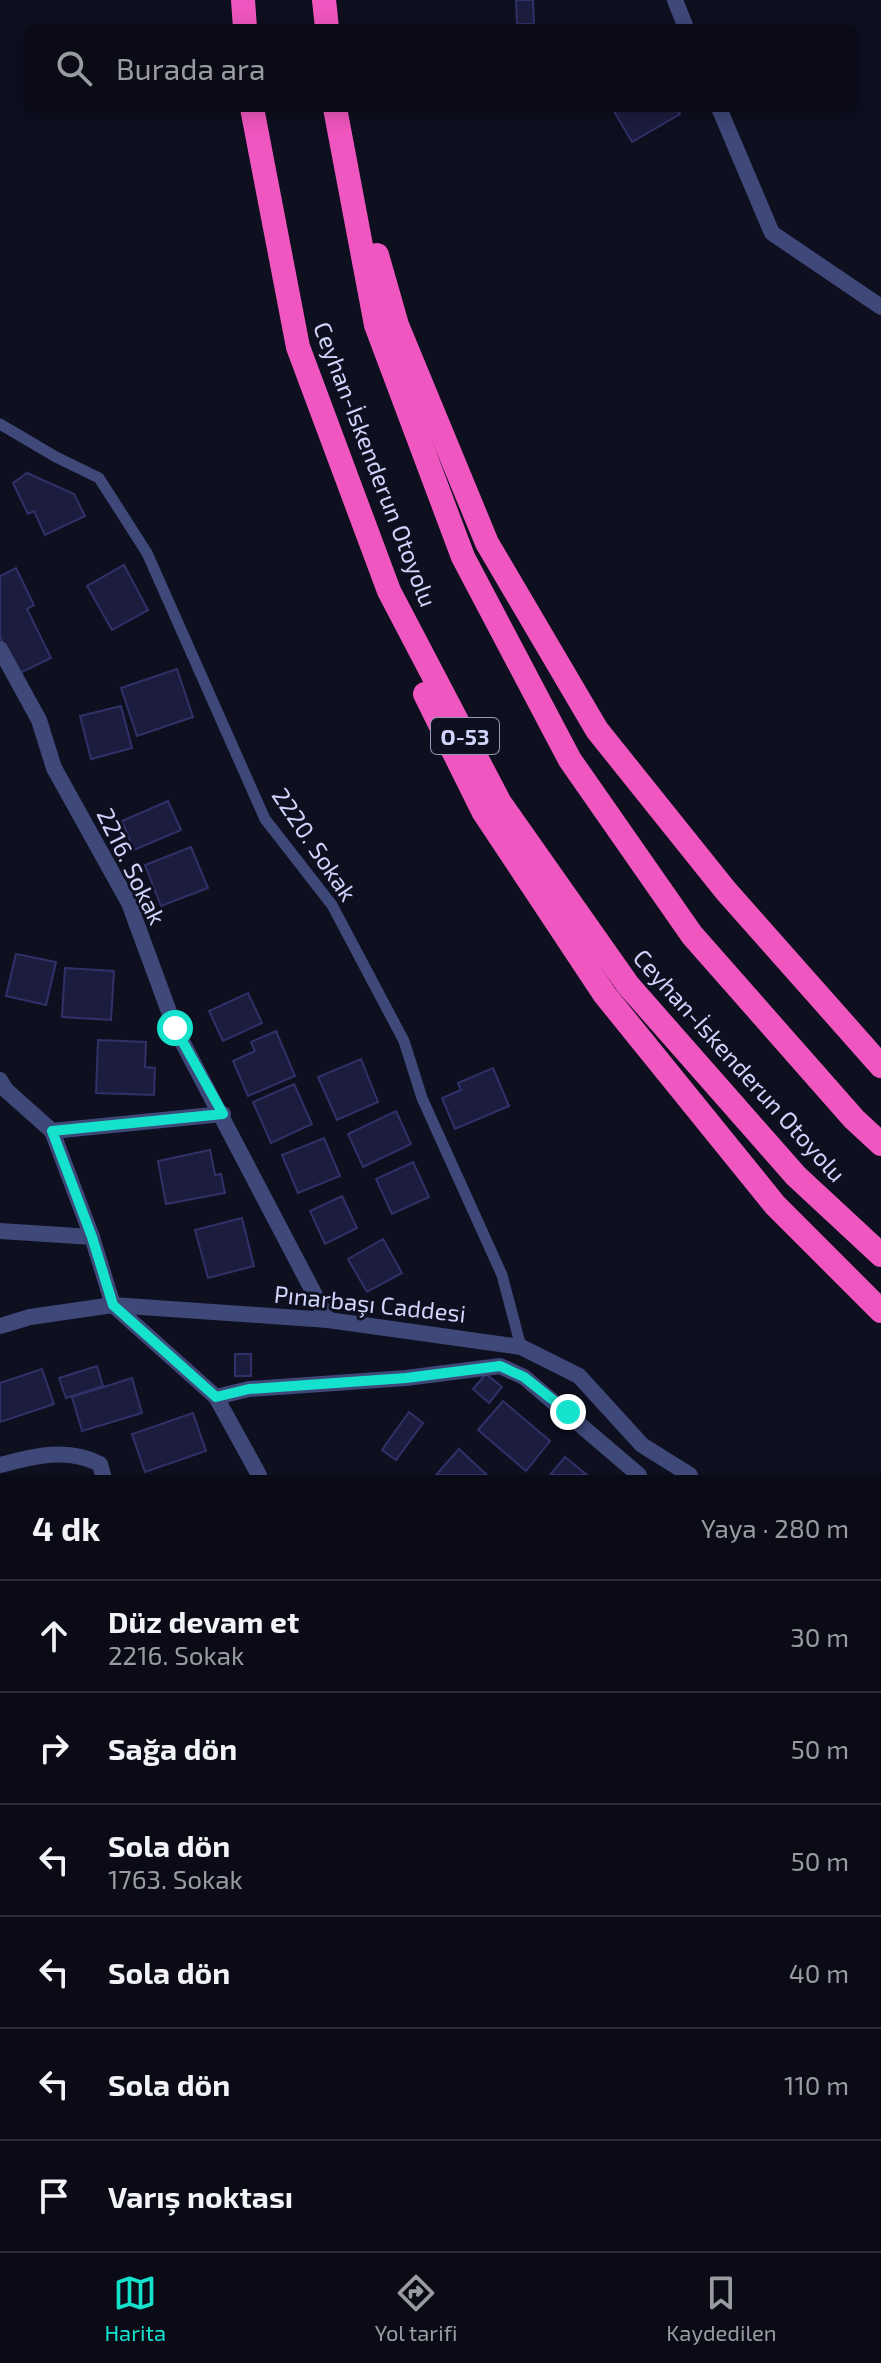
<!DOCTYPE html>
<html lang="tr">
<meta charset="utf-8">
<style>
body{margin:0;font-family:"Exo 2",sans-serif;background:#131420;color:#f1f3f6}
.stop{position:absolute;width:24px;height:24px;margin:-18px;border:6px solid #15e2cd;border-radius:50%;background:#fff}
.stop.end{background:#15e2cd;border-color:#fff;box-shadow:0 2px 8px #0008}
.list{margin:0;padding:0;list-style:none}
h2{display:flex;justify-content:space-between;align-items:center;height:104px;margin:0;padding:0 32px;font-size:34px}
h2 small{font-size:26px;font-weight:400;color:#999ba1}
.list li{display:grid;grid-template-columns:52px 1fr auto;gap:24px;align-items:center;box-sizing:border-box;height:112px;padding:0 32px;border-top:2px solid #2a2b36}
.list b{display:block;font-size:30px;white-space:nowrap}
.list p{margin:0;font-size:26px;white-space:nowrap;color:#999ba1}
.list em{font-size:26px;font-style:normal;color:#999ba1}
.icon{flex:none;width:44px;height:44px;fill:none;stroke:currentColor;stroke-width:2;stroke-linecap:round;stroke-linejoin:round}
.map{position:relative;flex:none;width:881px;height:1475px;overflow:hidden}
.search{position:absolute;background:#0a0b17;box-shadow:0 4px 20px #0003;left:24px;right:24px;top:24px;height:88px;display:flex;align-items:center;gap:20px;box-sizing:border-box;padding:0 28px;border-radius:12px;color:#999ba1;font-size:30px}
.sheet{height:776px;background:#0a0b17}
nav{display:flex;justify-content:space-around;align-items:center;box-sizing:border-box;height:112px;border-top:2px solid #2a2b36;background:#0a0b17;font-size:22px;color:#999ba1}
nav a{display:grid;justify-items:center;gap:4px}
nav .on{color:#15e2cd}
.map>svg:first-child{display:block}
.building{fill:#1c1c3e;stroke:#303168;stroke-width:2}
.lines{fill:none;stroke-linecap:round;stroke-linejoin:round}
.service{stroke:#3e4879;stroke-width:11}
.minor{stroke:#3e4879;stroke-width:16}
.motorway{stroke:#f056bf;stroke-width:24}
.route{stroke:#15e2cd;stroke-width:10}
.labels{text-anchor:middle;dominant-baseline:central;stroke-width:6;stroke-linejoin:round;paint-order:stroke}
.shield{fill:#0e0f1f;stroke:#9699b9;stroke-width:2}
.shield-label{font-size:22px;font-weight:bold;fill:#d0d4fb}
.street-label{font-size:24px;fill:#d0d4fb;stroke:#0e0f1f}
</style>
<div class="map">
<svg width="881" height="1475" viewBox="0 0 881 1475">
<rect width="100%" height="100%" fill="#0e0f1f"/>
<g class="building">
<polygon points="516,0 533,0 534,24 517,24"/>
<polygon points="612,108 677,108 680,114 632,142"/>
<polygon points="27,473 74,494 85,516 45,535 34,511 28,514 13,483"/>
<polygon points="124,565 148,610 112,630 87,586"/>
<polygon points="16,568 34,605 27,609 51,658 18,674 0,637 0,576"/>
<polygon points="177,669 193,717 137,736 121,688"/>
<polygon points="121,706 132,748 91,759 80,716"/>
<polygon points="168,801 181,830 134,850 122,821"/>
<polygon points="191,847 208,888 161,906 145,865"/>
<polygon points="16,954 56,962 46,1005 6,996"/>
<polygon points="65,968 114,971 111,1020 62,1017"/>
<polygon points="248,993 262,1023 223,1041 209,1011"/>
<polygon points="276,1031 295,1076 248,1096 233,1061 255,1051 251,1042"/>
<polygon points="98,1040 146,1042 145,1067 155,1068 154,1095 96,1093"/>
<polygon points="361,1059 378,1102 337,1120 318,1077"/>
<polygon points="493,1068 509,1106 455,1129 442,1098 461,1090 458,1083"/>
<polygon points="294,1084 312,1124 271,1143 253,1102"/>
<polygon points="396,1111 411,1144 363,1167 348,1134"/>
<polygon points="324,1138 340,1176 298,1193 282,1155"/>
<polygon points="210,1150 215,1175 221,1174 225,1193 166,1204 158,1161"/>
<polygon points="413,1162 429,1197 392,1214 376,1179"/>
<polygon points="342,1196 357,1228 325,1244 310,1211"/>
<polygon points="242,1218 254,1266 208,1278 195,1230"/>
<polygon points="383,1239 402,1273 367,1292 348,1259"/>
<rect x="235" y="1354" width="16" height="22"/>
<polygon points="97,1366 103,1386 66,1398 59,1378"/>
<polygon points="42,1369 54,1404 0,1422 0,1383"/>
<polygon points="486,1374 502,1387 489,1403 473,1389"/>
<polygon points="132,1378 142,1413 82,1431 72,1397"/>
<polygon points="503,1401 550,1441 526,1471 478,1430"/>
<polygon points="409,1412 423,1423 396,1460 382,1450"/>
<polygon points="193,1413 206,1451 145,1472 132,1434"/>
<polygon points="459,1449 487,1475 436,1475"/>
<polygon points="565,1457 587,1475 550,1475"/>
</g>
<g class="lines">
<polyline class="service" points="0,424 56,457 99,478 147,553 265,819 332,905 404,1041 422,1098 502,1275 521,1347"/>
<g class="minor">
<polyline points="675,0 686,28"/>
<polyline points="719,108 772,233 881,307"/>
<polyline points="0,649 39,720 54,768 129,903 175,1028 328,1320"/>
<polyline points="0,1080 6,1090 52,1131 92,1237 113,1305 216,1397 259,1475"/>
<polyline points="52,1131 223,1114"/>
<polyline points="0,1231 92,1237"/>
<polyline points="0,1326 30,1317 113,1305 328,1320 521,1347 579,1376 642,1445 690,1475"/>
<polyline points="216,1397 249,1389 406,1378 500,1366 524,1377 639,1475"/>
<path d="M0,1465C34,1456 68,1447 100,1464L103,1475"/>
</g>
<g class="motorway">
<polyline points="243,0 245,28"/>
<polyline points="324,0 327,28"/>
<polyline points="252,108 298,347 389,591 500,803 628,985 796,1176 881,1255"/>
<polyline points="335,108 376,325 463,557 570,760 692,935 854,1119 881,1144"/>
<polyline points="377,255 397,325 487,543 597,730 726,891 881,1066"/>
<polyline points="425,694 483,811 605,995 775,1205 881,1311"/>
</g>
</g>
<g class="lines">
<polyline class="route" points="175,1028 223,1114 52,1131 92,1237 113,1305 216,1397 249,1389 406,1378 500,1366 524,1377 568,1412"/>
</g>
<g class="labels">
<rect class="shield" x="431" y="718" width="68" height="36" rx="6"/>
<g class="shield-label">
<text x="465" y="736">O-53</text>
</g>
<g class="street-label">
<text transform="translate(376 464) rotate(69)">Ceyhan-İskenderun Otoyolu</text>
<text transform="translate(315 844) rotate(56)">2220. Sokak</text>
<text transform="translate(132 866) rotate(64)">2216. Sokak</text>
<text transform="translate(740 1065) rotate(48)">Ceyhan-İskenderun Otoyolu</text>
<text transform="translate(370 1303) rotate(6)">Pınarbaşı Caddesi</text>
</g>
</g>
</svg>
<div class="stop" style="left:175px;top:1028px"></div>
<div class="stop end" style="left:568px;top:1412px"></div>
<div class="search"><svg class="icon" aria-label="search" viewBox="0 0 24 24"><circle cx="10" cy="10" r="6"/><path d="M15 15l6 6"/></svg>Burada ara</div>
</div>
<section class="sheet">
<h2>4 dk<small>Yaya · 280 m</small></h2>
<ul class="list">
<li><svg class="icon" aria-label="ahead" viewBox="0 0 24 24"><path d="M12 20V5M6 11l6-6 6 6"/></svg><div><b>Düz devam et</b><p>2216. Sokak</p></div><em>30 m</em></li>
<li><svg class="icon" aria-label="right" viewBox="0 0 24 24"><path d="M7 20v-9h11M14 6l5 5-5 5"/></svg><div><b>Sağa dön</b></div><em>50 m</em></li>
<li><svg class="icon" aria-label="left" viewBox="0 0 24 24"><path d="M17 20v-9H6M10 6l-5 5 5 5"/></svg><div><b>Sola dön</b><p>1763. Sokak</p></div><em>50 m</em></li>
<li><svg class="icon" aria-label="left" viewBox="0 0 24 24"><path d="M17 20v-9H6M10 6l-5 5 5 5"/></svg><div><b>Sola dön</b></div><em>40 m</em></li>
<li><svg class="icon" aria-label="left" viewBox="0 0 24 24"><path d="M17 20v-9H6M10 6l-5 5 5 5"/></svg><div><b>Sola dön</b></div><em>110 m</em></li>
<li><svg class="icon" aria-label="arrive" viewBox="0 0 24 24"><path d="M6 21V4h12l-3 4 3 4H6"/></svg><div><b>Varış noktası</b></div></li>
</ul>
</section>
<nav>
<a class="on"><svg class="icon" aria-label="map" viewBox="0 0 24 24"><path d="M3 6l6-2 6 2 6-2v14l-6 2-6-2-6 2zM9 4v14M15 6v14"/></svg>Harita</a>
<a><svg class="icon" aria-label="directions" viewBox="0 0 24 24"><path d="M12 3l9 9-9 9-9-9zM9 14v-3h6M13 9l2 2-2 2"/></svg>Yol tarifi</a>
<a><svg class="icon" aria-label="saved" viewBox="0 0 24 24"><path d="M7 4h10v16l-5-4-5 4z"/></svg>Kaydedilen</a>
</nav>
